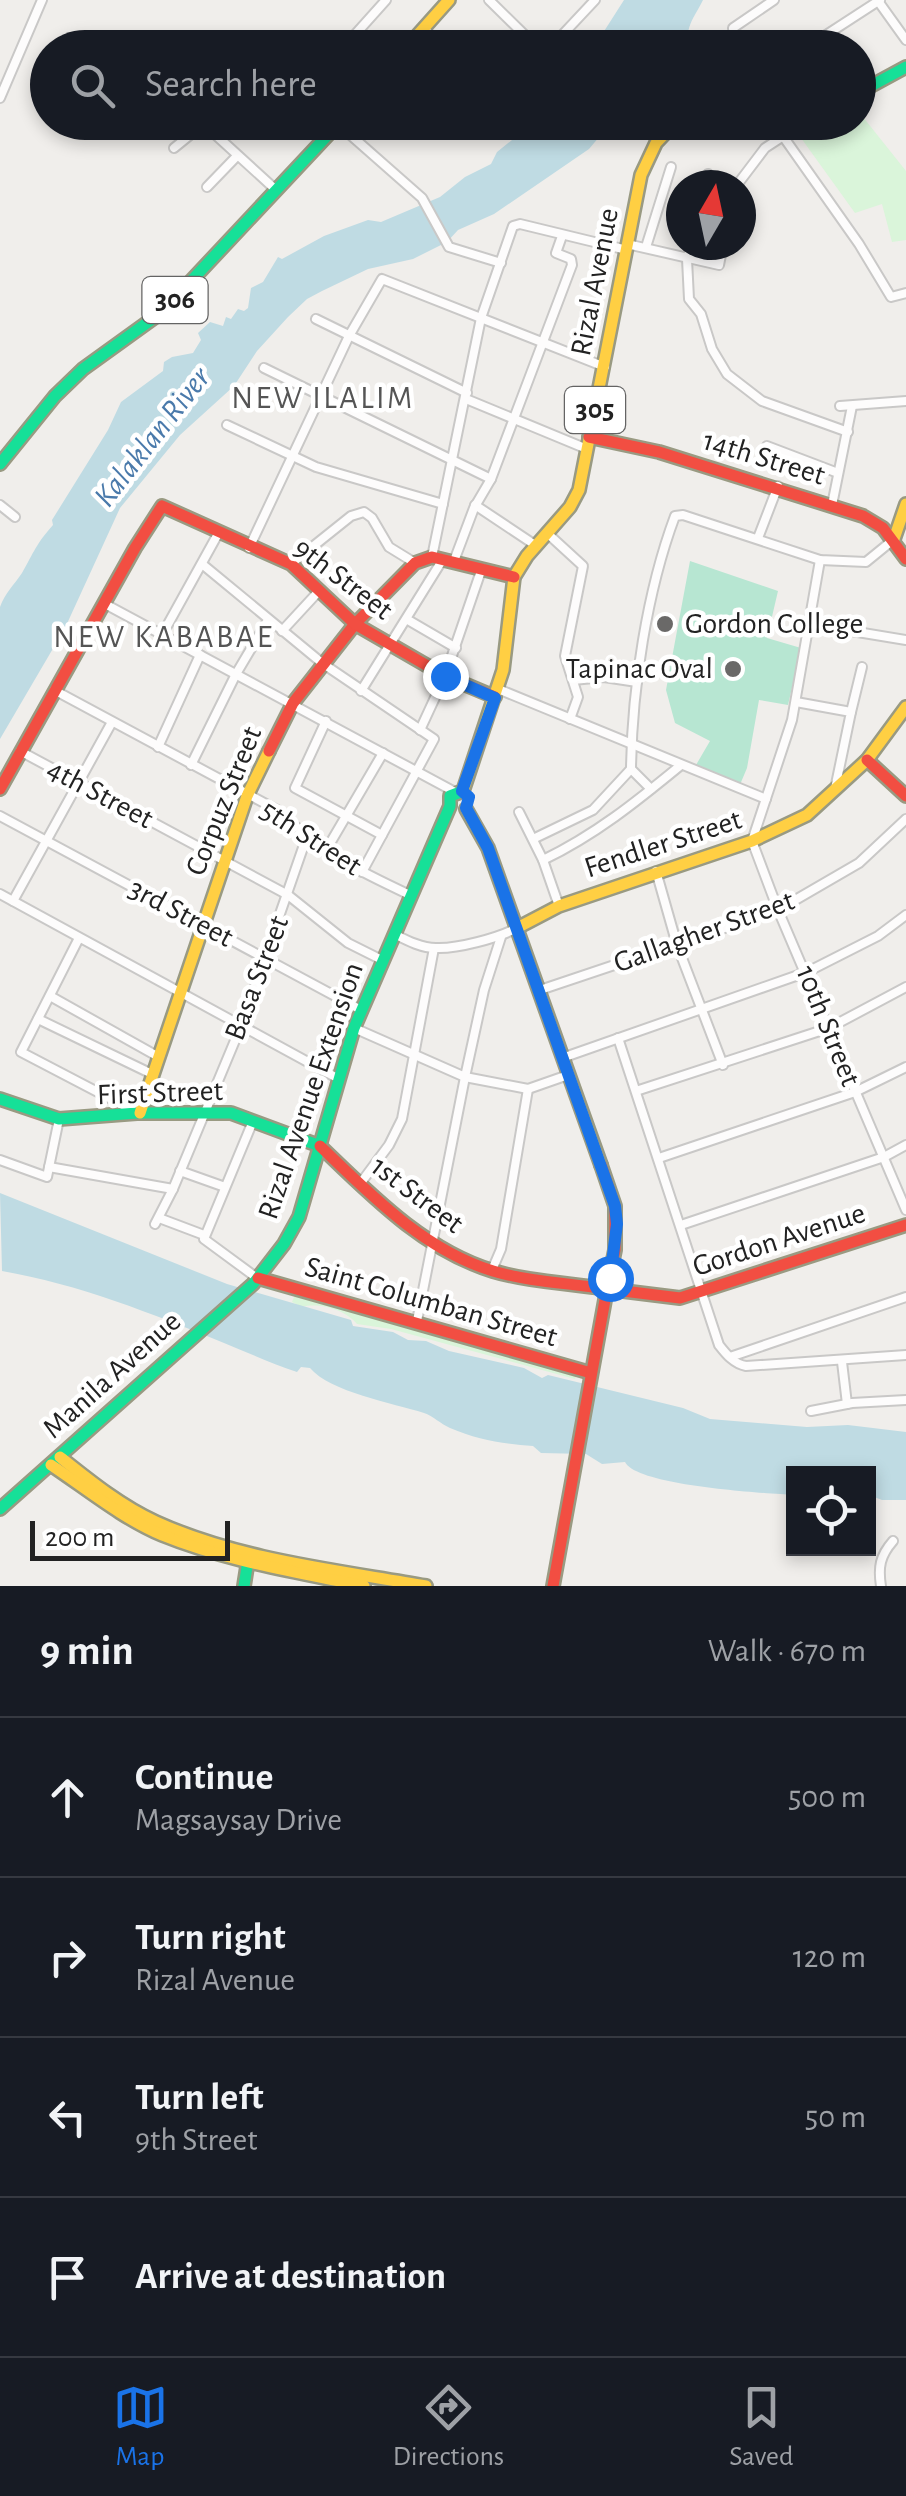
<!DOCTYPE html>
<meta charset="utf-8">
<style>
body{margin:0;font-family:"Alegreya Sans",sans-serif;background:#242831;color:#f1f3f6}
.controls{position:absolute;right:30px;bottom:30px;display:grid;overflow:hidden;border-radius:0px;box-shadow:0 5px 15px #0003}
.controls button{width:90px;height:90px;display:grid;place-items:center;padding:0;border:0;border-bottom:2px solid #363941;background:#171b24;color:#f1f3f6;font:50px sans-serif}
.compass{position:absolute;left:666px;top:170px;width:90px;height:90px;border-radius:50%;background:#171b24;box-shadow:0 5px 15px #0003;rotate:9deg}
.scale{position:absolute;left:30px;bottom:25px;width:200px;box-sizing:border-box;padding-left:10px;border:5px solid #222;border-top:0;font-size:28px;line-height:35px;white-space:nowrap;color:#222;-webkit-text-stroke:8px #fff;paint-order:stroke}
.stop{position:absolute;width:30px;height:30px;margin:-22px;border:8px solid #1a73e8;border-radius:50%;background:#fff}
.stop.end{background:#1a73e8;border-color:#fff;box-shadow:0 2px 10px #0008}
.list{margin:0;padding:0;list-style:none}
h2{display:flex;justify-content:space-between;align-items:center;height:130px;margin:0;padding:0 40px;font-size:42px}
h2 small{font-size:32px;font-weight:400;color:#9ea1a6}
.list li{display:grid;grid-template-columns:65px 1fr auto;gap:30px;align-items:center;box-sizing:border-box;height:160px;padding:0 40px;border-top:2px solid #363941}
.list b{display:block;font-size:38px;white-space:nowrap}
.list p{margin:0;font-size:32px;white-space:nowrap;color:#9ea1a6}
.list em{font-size:32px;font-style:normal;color:#9ea1a6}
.icon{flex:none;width:55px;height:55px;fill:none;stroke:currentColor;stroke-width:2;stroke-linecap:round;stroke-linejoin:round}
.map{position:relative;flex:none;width:906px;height:1586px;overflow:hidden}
.search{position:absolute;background:#171b24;box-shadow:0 5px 15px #0003;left:30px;right:30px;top:30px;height:110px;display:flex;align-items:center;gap:25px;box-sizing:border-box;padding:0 35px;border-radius:55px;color:#9ea1a6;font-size:38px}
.sheet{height:770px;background:#171b24}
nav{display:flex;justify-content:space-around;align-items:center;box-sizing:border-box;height:140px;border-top:2px solid #363941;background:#171b24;font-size:28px;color:#9ea1a6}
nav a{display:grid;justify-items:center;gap:5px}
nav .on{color:#1a73e8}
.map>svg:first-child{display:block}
.park{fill:#daf5da}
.pitch{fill:#b7e6d2}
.water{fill:#bfdbe3}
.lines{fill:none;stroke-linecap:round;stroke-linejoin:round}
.street-casing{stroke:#c9c8c7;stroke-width:12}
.fast-casing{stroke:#999a82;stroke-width:16}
.slow-casing{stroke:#999a82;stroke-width:16}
.jam-casing{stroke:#999a82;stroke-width:16}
.street{stroke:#fdfcfc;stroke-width:8}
.fast{stroke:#16e098;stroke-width:11}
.slow{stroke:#ffcf43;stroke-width:11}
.jam{stroke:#f24e42;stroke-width:11}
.route{stroke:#1a73e8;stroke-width:12}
.poi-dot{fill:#6a6968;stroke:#fff;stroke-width:4}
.labels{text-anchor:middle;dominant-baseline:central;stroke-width:9;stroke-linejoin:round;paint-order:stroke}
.shield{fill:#fff;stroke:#646464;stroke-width:2.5}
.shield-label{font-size:28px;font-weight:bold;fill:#222}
.street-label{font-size:30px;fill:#222;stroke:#fff}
.poi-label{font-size:30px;fill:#222;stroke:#fff;text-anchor:start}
.neighbourhood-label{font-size:32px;letter-spacing:2.5px;fill:#555;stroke:#fff}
.water-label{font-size:32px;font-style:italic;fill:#4a7aab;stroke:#fff}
</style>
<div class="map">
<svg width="906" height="1586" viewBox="0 0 906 1586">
<rect width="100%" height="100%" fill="#f0eeeb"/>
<g class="park">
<polygon points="859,112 906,171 906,240 892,242 882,204 855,213 796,131 798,123 858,122"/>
<path d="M296,1292L577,1375L575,1379L391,1329L357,1324C346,1310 319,1302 302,1307L292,1302Z"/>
</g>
<polygon class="pitch" points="690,561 778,591 767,638 801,648 788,705 759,700 747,768 739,787 696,765 710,741 675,723 666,690"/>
<g class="water">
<path d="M624,0H703C696,15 680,33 693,47H594Z"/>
<path d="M533,123H611L589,149L494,214L458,230L447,242L413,259L368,269L322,291L307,299L288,317L257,351L234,386L180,435L120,508L65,628L0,739V607C5,593 14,585 22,573C34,552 36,544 53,525L52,520L108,430L121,402L163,371L164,362L172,357L193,353L201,340L198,333L210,322L223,326L226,317L231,319L238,309L244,311L248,308L251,288L263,282L278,257L282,259L324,236L368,220L381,222L440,197L465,177L491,164L497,152Z"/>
<path d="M0,1193L227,1284L351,1320L353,1326L393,1332L408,1340L426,1341L449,1351L524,1368L542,1378L548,1375L683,1408L710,1419L807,1427L848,1425L906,1432V1500H882L869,1495L868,1474H794L793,1495C764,1493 637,1486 625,1462L602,1464L586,1454L541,1453L533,1446C504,1444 478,1440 450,1428C441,1424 433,1416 424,1413C393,1403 330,1392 310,1368L301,1367L297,1372C272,1364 249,1353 224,1343C153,1314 78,1284 2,1271Z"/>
</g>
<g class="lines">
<g class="street-casing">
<g id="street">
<polyline points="489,0 538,48"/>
<polyline points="878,1 906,40"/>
<polyline points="423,28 444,48"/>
<polyline points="343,48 386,0"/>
<polyline points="550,48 595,0"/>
<polyline points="741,48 734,38 733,28 774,0"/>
<polyline points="806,48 880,0"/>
<polyline points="0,98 42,0"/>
<path d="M440,122C453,134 463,133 478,122"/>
<polyline points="773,122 859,244 891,297 906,293"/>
<polyline points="338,124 422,198 449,247 501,263"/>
<polyline points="174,148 201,126 207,127 276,190"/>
<polyline points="706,185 708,174"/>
<polyline points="737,185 765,148 788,133 793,122"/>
<polyline points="207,187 236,157"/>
<polyline points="627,244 719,265 723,245"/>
<polyline points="691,245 687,259 689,299 701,314 712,349 727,374 762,401 848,432"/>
<polyline points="646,247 671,167"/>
<polyline points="316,319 467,393"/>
<polyline points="264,368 491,479"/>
<polyline points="466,399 587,449"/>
<polyline points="840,406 906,401"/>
<polyline points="227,425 316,467 443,504"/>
<polyline points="767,446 838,473"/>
<polyline points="0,505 15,517"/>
<polyline points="475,505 535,545"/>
<polyline points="832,505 852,406"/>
<polyline points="547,533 583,566 565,656 578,697 570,719"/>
<polyline points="758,538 778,486"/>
<polyline points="249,548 349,336 382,279 605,367"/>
<polyline points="432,557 481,318 513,226 520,224 627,250"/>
<polyline points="820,560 792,720 752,841 778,910 906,1210"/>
<polyline points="454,561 474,508 491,479 572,265 571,259 556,253 562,236"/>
<polyline points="202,564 322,663 434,739 362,872"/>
<polyline points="291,564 351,516 364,512 372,518 389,547 415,563"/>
<polyline points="105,604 455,792"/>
<polyline points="408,620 456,648"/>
<polyline points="809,624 906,640"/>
<polyline points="282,631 318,592"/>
<polyline points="162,635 219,532"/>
<polyline points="573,680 604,677 637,682"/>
<polyline points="498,689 766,799"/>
<path d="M54,690L281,812C318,852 363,873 412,896"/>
<polyline points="361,691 443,559"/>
<polyline points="796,702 851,712 835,789"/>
<polyline points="851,712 862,667"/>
<polyline points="326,721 295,788 382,835"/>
<polyline points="420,730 445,676 482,568"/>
<polyline points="158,747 200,655"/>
<polyline points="20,751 288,895 348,943 384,961"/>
<polyline points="191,765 236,674 268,620"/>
<path d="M651,789L631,769C632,689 647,591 675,516L683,515L820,560L866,562L893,540"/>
<polyline points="519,812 543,860 559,906"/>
<polyline points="0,816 361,1010"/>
<polyline points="533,839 593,810 631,769"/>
<polyline points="325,852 383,753"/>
<path d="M543,860C595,835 636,802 681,765"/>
<polyline points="656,871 677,945 723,1065"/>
<polyline points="0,894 339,1079"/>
<polyline points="13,901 112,722"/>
<path d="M396,935C408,941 422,948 436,948C457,949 498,938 517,928"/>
<polyline points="79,938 21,1052 134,1111"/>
<polyline points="540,990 778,910 859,863 906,819"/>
<polyline points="50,996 157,1056"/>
<polyline points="38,1019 152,1074"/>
<polyline points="354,1028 465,1077 528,1089 568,1075"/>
<path d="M618,1038L719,1345C726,1354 734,1364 746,1366L906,1355"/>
<polyline points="562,1058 807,972 878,936 906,915"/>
<polyline points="636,1091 829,1028 906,987"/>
<polyline points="253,1121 204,1239 257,1278"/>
<polyline points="659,1158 855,1092 906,1067"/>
<polyline points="0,1160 47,1177 59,1119"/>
<polyline points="49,1167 173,1189"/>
<polyline points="180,1171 225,1187"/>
<polyline points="360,1184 389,1145 402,1119 434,948"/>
<polyline points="159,1218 204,1235"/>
<polyline points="155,1224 173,1189 241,1026 306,839"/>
<polyline points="681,1225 884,1157 906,1145"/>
<polyline points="492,1270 501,1249 528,1089"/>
<polyline points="417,1321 465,1077 484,990 501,937"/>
<polyline points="730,1357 906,1297"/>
<polyline points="842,1362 847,1404"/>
<polyline points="811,1411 852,1403 906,1400"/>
<path d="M881,1586C878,1567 880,1556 893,1541"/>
</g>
</g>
<g class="fast-casing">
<g id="fast">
<polyline points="858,93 906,67"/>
<polyline points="0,464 55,396 83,369 162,312 340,122"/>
<polyline points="0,1099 59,1119 137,1113 231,1113 320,1146"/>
<polyline points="0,1509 253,1284 284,1244 299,1217 354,1028 450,806 450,796 463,791"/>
<polyline points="244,1586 249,1554"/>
</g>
</g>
<g class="slow-casing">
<g id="slow">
<polyline points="406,48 449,0"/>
<polyline points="894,539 906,504"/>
<polyline points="463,791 503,670 514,577 527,556 570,507 579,490 641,175 656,143 676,122"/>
<polyline points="466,809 488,848 601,1165"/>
<polyline points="517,928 559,906 752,841 807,815 867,760 906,707"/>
<polyline points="140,1113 247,796 269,751"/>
<path d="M60,1457C90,1481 121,1506 156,1522C240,1560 336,1570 426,1586"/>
<path d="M51,1465C87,1489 122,1518 162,1535C226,1561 297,1572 364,1586"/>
</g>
</g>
<g class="jam-casing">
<g id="jam">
<polyline points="589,437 659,452 863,516 883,528 906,559"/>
<polyline points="269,751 293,703 355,624 415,563 432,557 514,577"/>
<polyline points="867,760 906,796"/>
<polyline points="0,789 135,548 162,506 291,564 355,624 445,676 495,697"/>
<path d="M320,1146C371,1195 424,1250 493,1271C530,1282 569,1283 607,1289L615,1250V1206L601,1165"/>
<polyline points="258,1278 591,1373"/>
<polyline points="553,1586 607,1289 680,1298 906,1225"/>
</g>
</g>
<use href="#street" class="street"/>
<use href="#fast" class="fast"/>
<use href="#slow" class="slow"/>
<use href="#jam" class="jam"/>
</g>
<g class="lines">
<polyline class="route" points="445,676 495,698 462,791 469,797 466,808 488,848 615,1206 617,1224 610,1278"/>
</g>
<g class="poi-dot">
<circle cx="665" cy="624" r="10"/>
<circle cx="733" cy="669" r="10"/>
</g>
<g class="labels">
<g class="shield">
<rect x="142.5" y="277" width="65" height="46" rx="8"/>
<rect x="565" y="387" width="60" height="46" rx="8"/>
</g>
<g class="shield-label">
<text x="175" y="300">306</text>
<text x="595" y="410">305</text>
</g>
<g class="street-label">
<text transform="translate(595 282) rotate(-79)">Rizal Avenue</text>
<text transform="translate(764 458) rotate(17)">14th Street</text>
<text transform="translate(343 579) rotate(37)">9th Street</text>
<text transform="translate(100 794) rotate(28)">4th Street</text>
<text transform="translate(224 801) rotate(-68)">Corpuz Street</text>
<text transform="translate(311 838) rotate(33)">5th Street</text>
<text transform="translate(663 844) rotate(-18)">Fendler Street</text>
<text transform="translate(181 913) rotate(28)">3rd Street</text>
<text transform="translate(704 932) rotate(-20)">Gallagher Street</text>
<text transform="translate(257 978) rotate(-69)">Basa Street</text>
<text transform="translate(828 1026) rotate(68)">10th Street</text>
<text transform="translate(311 1091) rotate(-71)">Rizal Avenue Extension</text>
<text transform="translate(160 1093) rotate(-2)">First Street</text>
<text transform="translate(417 1195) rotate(37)">1st Street</text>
<text transform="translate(779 1240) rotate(-18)">Gordon Avenue</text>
<text transform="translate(431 1302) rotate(16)">Saint Columban Street</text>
<text transform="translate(112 1375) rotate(-42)">Manila Avenue</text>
</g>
<g class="poi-label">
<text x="685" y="624">Gordon College</text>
<text x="713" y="669" text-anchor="end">Tapinac Oval</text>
</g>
<g class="neighbourhood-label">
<text x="323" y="398">NEW ILALIM</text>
<text x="164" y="637">NEW KABABAE</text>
</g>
<g class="water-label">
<text transform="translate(152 437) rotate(-52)">Kalaklan River</text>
</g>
</g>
</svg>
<div class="controls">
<button><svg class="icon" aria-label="locate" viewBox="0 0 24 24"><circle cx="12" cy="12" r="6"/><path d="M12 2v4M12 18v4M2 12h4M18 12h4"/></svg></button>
</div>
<svg class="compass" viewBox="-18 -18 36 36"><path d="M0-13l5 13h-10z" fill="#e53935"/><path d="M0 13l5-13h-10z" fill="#9ea1a6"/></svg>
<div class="scale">200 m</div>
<div class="stop" style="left:610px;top:1278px"></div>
<div class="stop end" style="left:445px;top:676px"></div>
<div class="search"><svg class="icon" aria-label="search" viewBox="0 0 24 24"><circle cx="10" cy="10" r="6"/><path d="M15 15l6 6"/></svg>Search here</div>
</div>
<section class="sheet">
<h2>9 min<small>Walk · 670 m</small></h2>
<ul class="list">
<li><svg class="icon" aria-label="ahead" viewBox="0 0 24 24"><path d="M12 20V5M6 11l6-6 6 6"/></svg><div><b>Continue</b><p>Magsaysay Drive</p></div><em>500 m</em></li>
<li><svg class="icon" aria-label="right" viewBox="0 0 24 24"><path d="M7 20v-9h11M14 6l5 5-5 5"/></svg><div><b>Turn right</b><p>Rizal Avenue</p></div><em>120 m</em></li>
<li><svg class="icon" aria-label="left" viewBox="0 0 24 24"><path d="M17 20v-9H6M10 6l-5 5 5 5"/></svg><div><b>Turn left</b><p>9th Street</p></div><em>50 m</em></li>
<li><svg class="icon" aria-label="arrive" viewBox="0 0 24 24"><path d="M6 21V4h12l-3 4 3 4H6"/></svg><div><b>Arrive at destination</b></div></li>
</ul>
</section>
<nav>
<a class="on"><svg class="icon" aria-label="map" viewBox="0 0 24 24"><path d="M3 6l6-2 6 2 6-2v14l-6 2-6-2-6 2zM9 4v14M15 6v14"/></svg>Map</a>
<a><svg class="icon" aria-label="directions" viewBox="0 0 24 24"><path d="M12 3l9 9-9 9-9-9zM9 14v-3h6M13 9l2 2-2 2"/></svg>Directions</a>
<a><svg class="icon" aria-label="saved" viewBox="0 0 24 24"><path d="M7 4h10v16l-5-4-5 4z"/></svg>Saved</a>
</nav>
